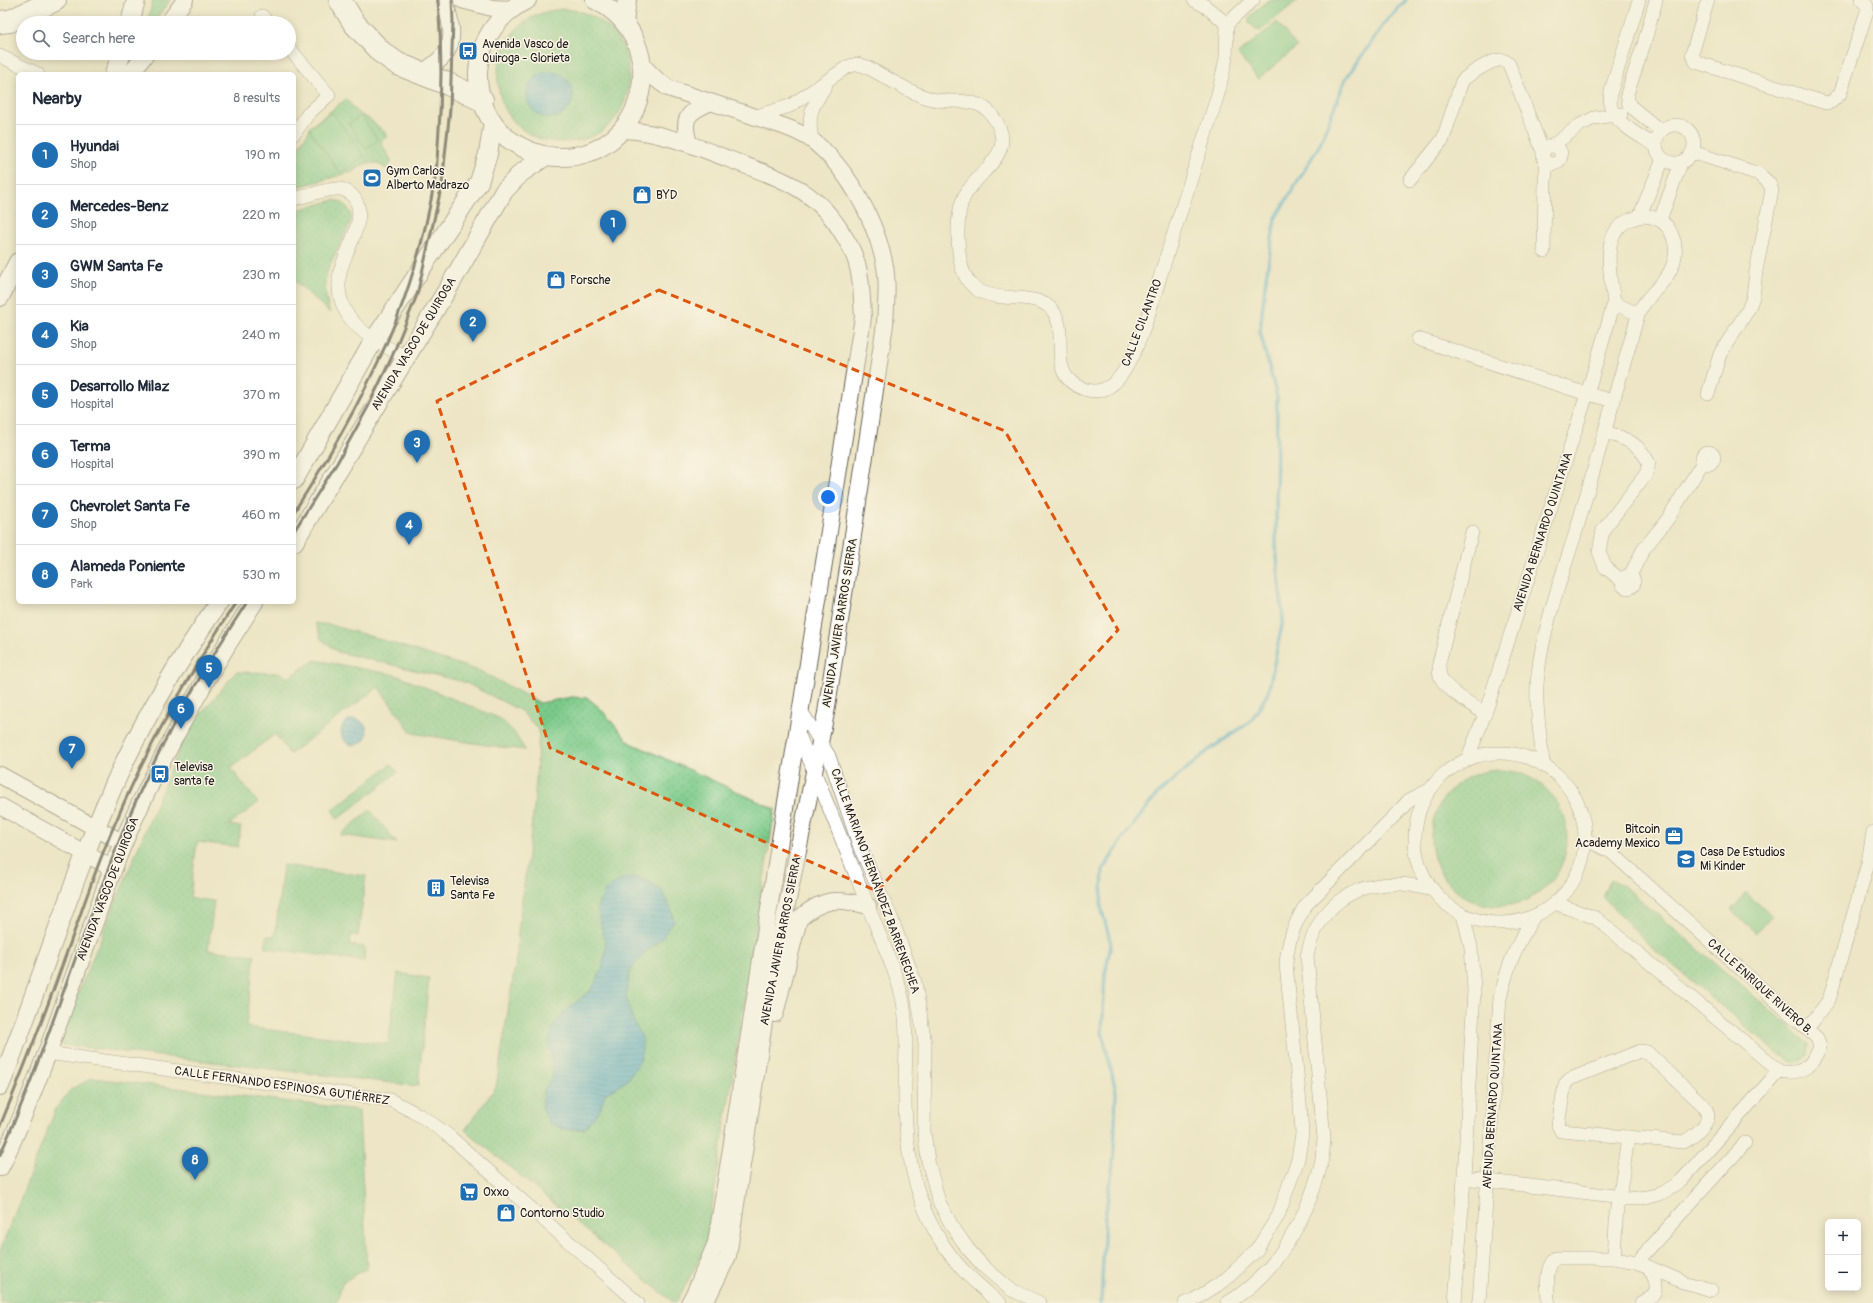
<!DOCTYPE html>
<meta charset="utf-8">
<style>
body{margin:0;font-family:Pangolin,sans-serif;background:#f6f6f7;color:#1f2937}
.controls{position:absolute;right:12px;bottom:12px;display:grid;overflow:hidden;border-radius:6px;box-shadow:0 2px 10px #0003}
.controls button{width:36px;height:36px;display:grid;place-items:center;padding:0;border:0;border-bottom:1px solid #e0e1e3;background:#fff;color:#1f2937;font:20px sans-serif}
.you{position:absolute;left:828px;top:497px;width:14px;height:14px;margin:-10px;border:3px solid #fff;border-radius:50%;background:#1a73e8;box-shadow:0 0 0 6px #1a73e833}
.badge{display:grid;place-items:center;width:26px;height:26px;border-radius:50%;background:#1f6fb2;color:#fff;font-size:13px;font-weight:700}
.pin{position:absolute;translate:-50% -33px;filter:drop-shadow(0 1px 2px #0008)}
.pin::after{content:'';position:absolute;top:21px;width:14px;height:12px;background:inherit;clip-path:polygon(0 0,100% 0,50% 100%)}
.list{margin:0;padding:0;list-style:none}
h2{display:flex;justify-content:space-between;align-items:center;height:52px;margin:0;padding:0 16px;font-size:17px}
h2 small{font-size:13px;font-weight:400;color:#747a83}
.list li{display:grid;grid-template-columns:26px 1fr auto;gap:12px;align-items:center;box-sizing:border-box;height:60px;padding:0 16px;border-top:1px solid #e0e1e3}
.list b{display:block;font-size:15px;white-space:nowrap}
.list p{margin:0;font-size:13px;white-space:nowrap;color:#747a83}
.list em{font-size:13px;font-style:normal;color:#747a83}
.icon{flex:none;width:22px;height:22px;fill:none;stroke:currentColor;stroke-width:2;stroke-linecap:round;stroke-linejoin:round}
.map{position:relative;flex:none;width:1873px;height:1303px;overflow:hidden}
.search{position:absolute;background:#fff;box-shadow:0 2px 10px #0003;left:16px;top:16px;width:280px;height:44px;display:flex;align-items:center;gap:10px;box-sizing:border-box;padding:0 14px;border-radius:22px;color:#747a83;font-size:15px}
.panel{position:absolute;background:#fff;box-shadow:0 2px 10px #0003;left:16px;top:72px;width:280px;height:532px;border-radius:6px}
.map>svg:first-child{display:block}
.green{fill:url(#green-dots);stroke:#4b7353;fill-rule:evenodd}
.pitch{fill:#7aca8a;stroke:#4b7353}
.water{fill:url(#water-rules);stroke:#366474}
.lines{fill:none;stroke-linecap:round;stroke-linejoin:round}
.stream{stroke:#4faccd;stroke-width:3.5}
.minor-casing{stroke:#656257;stroke-width:14}
.tertiary-casing{stroke:#656257;stroke-width:18}
.secondary-casing{stroke:#656257;stroke-width:20}
.motorway-casing{stroke:#656257;stroke-width:24}
.minor{stroke:#fff;stroke-width:13}
.tertiary{stroke:#fff;stroke-width:16}
.secondary{stroke:#fff;stroke-width:18}
.motorway{stroke:#fff;stroke-width:22}
.rail{stroke:#1c1c1c;stroke-width:3}
.marked{fill:none;stroke:#de560d;stroke-width:3;stroke-dasharray:8 5;stroke-linejoin:round}
.labels{text-anchor:middle;dominant-baseline:central;stroke-width:3;stroke-linejoin:round;paint-order:stroke}
.poi-label{font-size:12px;fill:#1c1c1c;stroke:#fcf5e5;text-anchor:start}
.street-label{font-size:12px;fill:#1c1c1c;stroke:#fcf5e5}
</style>
<div class="map">
<svg width="1873" height="1303" viewBox="0 0 1873 1303">
<defs>
<pattern id="green-dots" width="8" height="8" patternUnits="userSpaceOnUse"><rect width="8" height="8" fill="#7aca8a"/><path d="M2 2h.1M6 6h.1" fill="none" stroke="#69ad76" stroke-width="1.8" stroke-linecap="round"/></pattern>
<pattern id="water-rules" width="6" height="5" patternUnits="userSpaceOnUse"><rect width="6" height="5" fill="#4faccd"/><path d="M0 2.5h6" fill="none" stroke="#418ba6"/></pattern>
</defs>
<rect width="100%" height="100%" fill="#fcf5e5"/>
<filter id="ink" filterUnits="userSpaceOnUse"><feTurbulence type="fractalNoise" baseFrequency=".025" numOctaves="2"/><feDisplacementMap in="SourceGraphic" scale="8" xChannelSelector="R" yChannelSelector="G"/><feConvolveMatrix kernelMatrix="1 2 1 2 8 2 1 2 1" color-interpolation-filters="sRGB"/></filter>
<filter id="wash" filterUnits="userSpaceOnUse"><feTurbulence type="fractalNoise" baseFrequency=".012" numOctaves="4" result="noise"/><feDisplacementMap in="SourceGraphic" scale="16" xChannelSelector="R" yChannelSelector="G"/><feGaussianBlur stdDeviation="0.9" result="paint"/><feColorMatrix in="noise" values="0 0 0 0 0 0 0 0 0 0 0 0 0 0 0 0 0 1.4 0 .05"/><feComposite in="paint" operator="in"/></filter>
<g filter="url(#wash)">
<rect width="100%" height="100%" fill="#ede5c5"/>
<g class="green">
<polygon points="153,0 170,0 153,23 147,23"/>
<path d="M562,9C652,13 650,141 564,142C478,144 474,16 562,9ZM558,74C570,81 574,90 571,104L527,96L530,84Z"/>
<polygon points="346,99 359,114 369,119 388,135 381,142 392,162 386,169 377,163 366,163 352,172 294,188 294,154 310,129 310,127"/>
<path d="M334,200L342,202C346,206 350,210 351,215C353,227 329,260 326,276C323,288 327,301 330,313L294,280V211Z"/>
<polygon points="315,623 331,625 373,637 480,671 540,703 572,697 588,698 600,708 629,742 775,809 705,1249 676,1303 674,1303 465,1130 496,1087 517,953 518,933 534,807 539,730 521,711 464,682 338,652 321,639"/>
<polygon points="315,660 396,675 501,719 514,732 525,750 491,746 412,733 378,687 290,754 275,734 231,768 258,803 229,825 241,827 238,847 197,842 190,898 214,901 208,950 255,955 246,1027 388,1044 398,973 429,978 418,1086 57,1044 186,732 236,672 280,673 288,678"/>
<polygon points="391,764 398,772 338,819 332,810"/>
<circle cx="1499" cy="838" r="68"/>
<polygon points="370,810 397,843 340,835"/>
<polygon points="283,865 366,876 358,936 351,935 350,945 365,947 364,961 265,948 267,936 275,936"/>
<polygon points="1611,879 1624,886 1809,1043 1808,1055 1795,1063 1777,1053 1648,944 1603,897"/>
<polygon points="93,1078 359,1110 367,1268 343,1282 336,1303 0,1303 0,1251 56,1108 71,1089"/>
</g>
<g class="pitch">
<polygon points="1269,0 1298,0 1260,31 1257,30 1249,23 1249,17"/>
<polygon points="1277,22 1297,47 1258,79 1238,54"/>
<polygon points="332,112 364,156 340,173 310,130 310,127"/>
<polygon points="361,115 378,140 366,149 349,124"/>
<polygon points="1746,893 1772,916 1757,933 1731,910"/>
</g>
<g class="water">
<circle cx="550" cy="95" r="23"/>
<circle cx="354" cy="732" r="13"/>
<polygon points="638,877 655,885 663,892 672,911 674,921 662,938 644,954 630,971 626,996 632,1018 643,1040 640,1061 627,1081 605,1094 600,1110 584,1129 567,1130 550,1124 542,1108 544,1090 553,1076 549,1042 554,1025 564,1012 591,990 602,970 606,947 597,907 605,891 620,880"/>
</g>
<g class="lines">
<polyline class="stream" points="1101,1303 1105,1217 1114,1158 1116,1091 1102,1032 1105,974 1111,944 1101,907 1103,870 1124,837 1157,794 1209,750 1251,721 1268,693 1283,620 1276,548 1277,397 1260,332 1265,286 1275,219 1319,146 1345,80 1386,21 1406,0"/>
</g>
</g>
<g filter="url(#ink)">
<g class="lines">
<g class="minor-casing">
<g id="minor">
<polyline points="1194,0 1205,6 1227,24"/>
<path d="M1639,0L1611,91C1611,96 1609,102 1611,107C1614,123 1642,137 1656,146"/>
<polyline points="1656,0 1644,44 1627,94 1629,105 1661,131"/>
<polyline points="1708,0 1692,54 1696,62 1826,103 1831,102 1840,94 1867,11 1867,6 1862,0"/>
<polyline points="262,16 268,23"/>
<polyline points="1227,24 1253,0"/>
<polyline points="289,48 329,95 308,114 294,134"/>
<polyline points="0,56 38,74"/>
<path d="M753,117L790,106L847,67L857,64L867,67C886,77 911,94 932,99C951,104 977,96 991,114C1022,153 979,168 964,197C956,213 957,246 961,264C975,324 1048,273 1059,325C1063,348 1053,372 1077,386C1084,390 1094,392 1102,390C1111,387 1119,379 1124,371C1143,340 1153,299 1164,264C1182,207 1200,151 1218,94L1226,58L1227,24"/>
<circle cx="1675" cy="144" r="19"/>
<path d="M812,140C807,112 812,108 826,85"/>
<circle cx="1552" cy="155" r="9"/>
<polyline points="1552,146 1580,125 1594,118 1621,114"/>
<polyline points="1692,152 1759,174 1769,183 1772,190 1756,271 1753,297 1748,310 1720,354 1708,394"/>
<path d="M1410,180L1443,139L1462,81C1468,75 1492,59 1501,60C1505,60 1507,62 1509,64L1543,152"/>
<path d="M294,199C307,196 322,190 336,189C341,188 348,191 352,195C371,215 345,250 340,272C338,283 339,296 343,306C353,331 383,345 405,357"/>
<polyline points="1640,215 1663,159"/>
<polyline points="1660,220 1681,163"/>
<polyline points="1544,251 1545,180 1547,163"/>
<polyline points="1418,339 1587,394 1614,401"/>
<path d="M1606,432C1627,440 1638,442 1649,463L1646,474L1603,530L1599,552L1605,567L1622,581"/>
<circle cx="1708" cy="458" r="6"/>
<path d="M1472,532L1439,663C1439,667 1439,672 1440,676C1446,691 1473,705 1485,714"/>
<circle cx="1628" cy="582" r="6"/>
<polyline points="1630,576 1643,550 1667,520 1703,462"/>
<polyline points="800,709 829,756 859,845 891,917 915,982 925,1043 924,1131 928,1161 939,1202 952,1226 968,1249 984,1267 1010,1289 1040,1303"/>
<path d="M797,731C821,785 842,841 864,896C876,928 892,960 901,993C909,1025 905,1057 905,1090C904,1165 921,1237 981,1287C987,1292 993,1299 1000,1303"/>
<circle cx="1500" cy="838" r="85"/>
<polyline points="1467,760 1485,714 1587,394 1614,303"/>
<path d="M1543,765C1541,735 1534,703 1538,674C1543,627 1563,573 1577,528C1598,457 1618,386 1638,315C1644,295 1672,282 1675,256C1677,243 1671,226 1659,220C1650,215 1641,215 1632,219C1598,231 1611,276 1614,303L1631,311H1639"/>
<path d="M1554,903L1596,918L1779,1071C1801,1076 1812,1066 1820,1047L1817,1038L1611,852L1585,839"/>
<polyline points="1807,1029 1829,1000 1868,863 1873,832"/>
<path d="M1640,1051L1647,1052L1704,1106C1706,1109 1708,1112 1708,1115C1709,1124 1691,1139 1683,1142L1561,1131L1558,1125L1565,1084L1570,1079Z"/>
<path d="M47,1053L390,1100C415,1112 427,1119 449,1136L638,1303"/>
<polyline points="1464,1178 1614,1196"/>
<polyline points="1620,1193 1628,1137"/>
<path d="M1625,1199C1651,1197 1660,1197 1681,1181L1779,1071"/>
<polyline points="1614,1258 1617,1205"/>
<polyline points="1637,1262 1745,1143"/>
<path d="M1185,1303L1192,1301L1224,1281L1256,1251L1278,1216L1298,1159L1302,1134L1300,1103L1286,964C1288,941 1293,927 1305,906L1401,809L1409,800L1429,790"/>
<path d="M1227,1303C1275,1275 1306,1221 1320,1168C1323,1158 1323,1148 1324,1138L1307,956C1317,908 1351,882 1400,884C1411,884 1422,888 1433,890"/>
<polyline points="1455,1303 1464,1178 1474,990 1471,947 1463,915"/>
<path d="M1479,1303L1500,998C1508,964 1516,946 1534,916"/>
<path d="M1548,1303C1548,1289 1544,1267 1556,1258H1614L1637,1262L1683,1282L1712,1290"/>
<path d="M1641,1303C1662,1293 1655,1285 1649,1267"/>
</g>
</g>
<g class="tertiary-casing">
<g id="tertiary">
<polyline points="462,0 492,8 512,9"/>
<polyline points="168,23 185,0"/>
<path d="M643,66L656,79L668,88L783,126C794,130 804,134 813,141C847,168 873,216 883,257C889,279 886,302 885,324L826,713L767,1003L728,1256L705,1303"/>
<polyline points="130,74 147,53"/>
<path d="M420,74C457,52 455,39 445,0"/>
<path d="M622,130C658,131 693,145 726,158C777,178 815,186 844,236C852,248 858,263 860,278C862,291 862,304 863,317L716,1243L695,1292L689,1303"/>
<path d="M689,144C682,119 686,113 709,103"/>
<polyline points="0,775 123,843"/>
<polyline points="0,806 113,869"/>
<path d="M775,1014L799,919C823,897 838,898 868,906"/>
</g>
</g>
<g class="secondary-casing">
<g id="secondary">
<path d="M527,0C499,13 480,40 478,71C477,96 487,122 507,138C522,149 538,156 557,157C647,160 675,39 595,0"/>
<polyline points="624,22 627,0"/>
<polyline points="130,23 136,0"/>
<polyline points="114,74 122,53"/>
<polyline points="0,297 18,262"/>
<polyline points="294,480 374,340 479,182 488,154 493,123"/>
<polyline points="294,542 450,285 504,191 521,173 546,156"/>
<path d="M0,1086C43,978 75,866 125,761C152,705 184,653 219,602"/>
<path d="M0,1167C37,1089 64,1004 94,922C103,896 112,869 123,843C159,759 204,678 254,602"/>
</g>
</g>
<g class="motorway-casing">
<g id="motorway">
<polyline points="340,0 354,23 381,52 398,64 448,84 482,100"/>
<polyline points="0,22 10,21 55,0"/>
</g>
</g>
<use href="#minor" class="minor"/>
<use href="#tertiary" class="tertiary"/>
<use href="#secondary" class="secondary"/>
<use href="#motorway" class="motorway"/>
<g class="rail">
<path d="M294,512C333,451 370,386 397,318C414,275 426,229 434,184C437,171 437,158 438,145C442,96 442,48 438,0"/>
<polyline points="294,531 337,463 368,407 391,359 417,295 442,184 450,109 453,21 452,0"/>
<path d="M0,1126C24,1068 47,1009 68,949C84,905 98,861 117,819C149,743 191,671 236,602"/>
<path d="M0,1155C48,1047 81,933 126,824C158,746 201,672 247,602"/>
</g>
</g>
</g>
<path d="M0 0H1873V1303H0ZM659,290L1005,431L1118,630L877,891L550,748L437,401Z" fill="#ede5c5" fill-opacity=".55" fill-rule="evenodd"/>
<path class="marked" d="M659,290L1005,431L1118,630L877,891L550,748L437,401Z"/>
<defs>
<g id="bus-square" transform="scale(1)"><rect x="-9" y="-9" width="18" height="18" rx="4" fill="#1f6fb2" stroke="#fcf5e5"/><path d="M-5-6H5V4H4V6H2V4H-2V6H-4V4H-5ZM-3.5-4V0h7V-4ZM-3.5 1.2v1.5H-2V1.2ZM2 1.2v1.5H3.5V1.2Z" fill="#fff"/></g>
<g id="stadium-square" transform="scale(1)"><rect x="-9" y="-9" width="18" height="18" rx="4" fill="#1f6fb2" stroke="#fcf5e5"/><path d="M0-5a6.5 5 0 1 0 0 10a6.5 5 0 1 0 0-10ZM-3.5-1.8h7v3.6h-7Z" fill="#fff"/></g>
<g id="shop-square" transform="scale(1)"><rect x="-9" y="-9" width="18" height="18" rx="4" fill="#1f6fb2" stroke="#fcf5e5"/><path d="M-5-2.5h2.3a2.7 3.5 0 0 1 5.4 0H5L5.5 6h-11ZM-1.5-2.5h3a1.5 2.3 0 0 0-3 0Z" fill="#fff"/></g>
<g id="office-square" transform="scale(1)"><rect x="-9" y="-9" width="18" height="18" rx="4" fill="#1f6fb2" stroke="#fcf5e5"/><path d="M-6-3h4V-5.5h4V-3h4V5H-6ZM-1-4.5V-3h2v-1.5ZM-6 0V1H6V0Z" fill="#fff"/></g>
<g id="school-square" transform="scale(1)"><rect x="-9" y="-9" width="18" height="18" rx="4" fill="#1f6fb2" stroke="#fcf5e5"/><path d="M0-5L7-2L0 1L-7-2ZM-4 1L0 2.5L4 1V4Q0 6-4 4Z" fill="#fff"/></g>
<g id="building-square" transform="scale(1)"><rect x="-9" y="-9" width="18" height="18" rx="4" fill="#1f6fb2" stroke="#fcf5e5"/><path d="M-4-6H4V6H1V3H-1V6H-4ZM-2.5-4.3h1.7v1.8h-1.7ZM.8-4.3h1.7v1.8H.8ZM-2.5-1h1.7V.8h-1.7ZM.8-1h1.7V.8H.8Z" fill="#fff"/></g>
<g id="supermarket-square" transform="scale(1)"><rect x="-9" y="-9" width="18" height="18" rx="4" fill="#1f6fb2" stroke="#fcf5e5"/><path d="M-6-5.5h2.5l.6 2H6L4.5 2H-2.5L-4.4-4H-6ZM-1.5 3.2a1.3 1.3 0 1 0 .1 0ZM3 3.2a1.3 1.3 0 1 0 .1 0Z" fill="#fff"/></g>
</defs>
<g fill-rule="evenodd">
<use href="#bus-square" x="468" y="51"/>
<use href="#stadium-square" x="372" y="178"/>
<use href="#shop-square" x="642" y="195"/>
<use href="#shop-square" x="556" y="280"/>
<use href="#bus-square" x="160" y="774"/>
<use href="#office-square" x="1674" y="836"/>
<use href="#school-square" x="1686" y="859"/>
<use href="#building-square" x="436" y="888"/>
<use href="#supermarket-square" x="469" y="1192"/>
<use href="#shop-square" x="506" y="1213"/>
</g>
<g class="labels">
<g class="poi-label">
<text x="482" y="44">Avenida Vasco de<tspan x="482" dy="14">Quiroga - Glorieta</tspan></text>
<text x="386" y="171">Gym Carlos<tspan x="386" dy="14">Alberto Madrazo</tspan></text>
<text x="656" y="195">BYD</text>
<text x="570" y="280">Porsche</text>
<text x="174" y="767">Televisa<tspan x="174" dy="14">santa fe</tspan></text>
<text x="1660" y="829" text-anchor="end">Bitcoin<tspan x="1660" dy="14">Academy Mexico</tspan></text>
<text x="1700" y="852">Casa De Estudios<tspan x="1700" dy="14">Mi Kinder</tspan></text>
<text x="450" y="881">Televisa<tspan x="450" dy="14">Santa Fe</tspan></text>
<text x="483" y="1192">Oxxo</text>
<text x="520" y="1213">Contorno Studio</text>
</g>
<g class="street-label">
<text transform="translate(1142 323) rotate(-69)">CALLE CILANTRO</text>
<text transform="translate(414 344) rotate(-59)">AVENIDA VASCO DE QUIROGA</text>
<text transform="translate(1543 532) rotate(-72)">AVENIDA BERNARDO QUINTANA</text>
<text transform="translate(840 623) rotate(-81)">AVENIDA JAVIER BARROS SIERRA</text>
<text transform="translate(875 881) rotate(70)">CALLE MARIANO HERNÁNDEZ BARRENECHEA</text>
<text transform="translate(108 889) rotate(-69)">AVENIDA VASCO DE QUIROGA</text>
<text transform="translate(781 941) rotate(-79)">AVENIDA JAVIER BARROS SIERRA</text>
<text transform="translate(1760 987) rotate(42)">CALLE ENRIQUE RIVERO B.</text>
<text transform="translate(282 1086) rotate(8)">CALLE FERNANDO ESPINOSA GUTIÉRREZ</text>
<text transform="translate(1493 1106) rotate(-86)">AVENIDA BERNARDO QUINTANA</text>
</g>
</g>
</svg>
<div class="controls">
<button>+</button>
<button>−</button>
</div>
<div class="you"></div>
<div class="pin badge" style="left:613px;top:243px">1</div>
<div class="pin badge" style="left:473px;top:342px">2</div>
<div class="pin badge" style="left:417px;top:463px">3</div>
<div class="pin badge" style="left:409px;top:545px">4</div>
<div class="pin badge" style="left:209px;top:688px">5</div>
<div class="pin badge" style="left:181px;top:729px">6</div>
<div class="pin badge" style="left:72px;top:769px">7</div>
<div class="pin badge" style="left:195px;top:1180px">8</div>
<div class="search"><svg class="icon" aria-label="search" viewBox="0 0 24 24"><circle cx="10" cy="10" r="6"/><path d="M15 15l6 6"/></svg>Search here</div>
<section class="panel">
<h2>Nearby<small>8 results</small></h2>
<ul class="list">
<li><span class="badge">1</span><div><b>Hyundai</b><p>Shop</p></div><em>190 m</em></li>
<li><span class="badge">2</span><div><b>Mercedes-Benz</b><p>Shop</p></div><em>220 m</em></li>
<li><span class="badge">3</span><div><b>GWM Santa Fe</b><p>Shop</p></div><em>230 m</em></li>
<li><span class="badge">4</span><div><b>Kia</b><p>Shop</p></div><em>240 m</em></li>
<li><span class="badge">5</span><div><b>Desarrollo Milaz</b><p>Hospital</p></div><em>370 m</em></li>
<li><span class="badge">6</span><div><b>Terma</b><p>Hospital</p></div><em>390 m</em></li>
<li><span class="badge">7</span><div><b>Chevrolet Santa Fe</b><p>Shop</p></div><em>460 m</em></li>
<li><span class="badge">8</span><div><b>Alameda Poniente</b><p>Park</p></div><em>530 m</em></li>
</ul>
</section>
</div>
